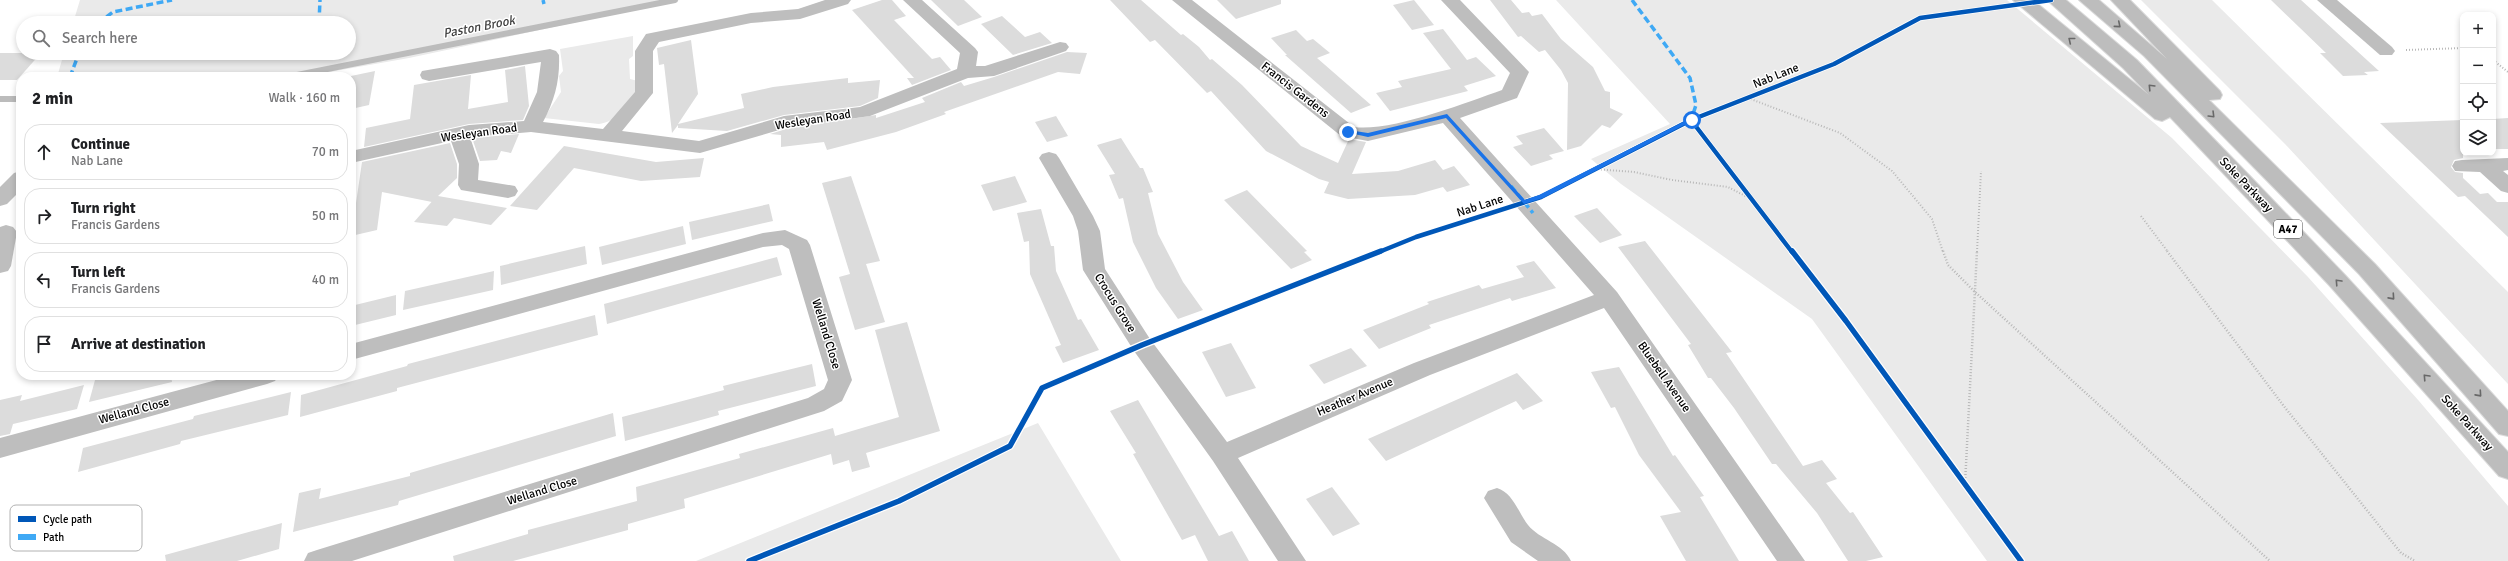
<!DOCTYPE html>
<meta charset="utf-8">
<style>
body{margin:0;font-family:Signika,sans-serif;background:#f6f6f6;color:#202124}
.controls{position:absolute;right:12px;top:12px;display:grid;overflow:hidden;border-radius:8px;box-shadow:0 2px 6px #0003}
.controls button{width:36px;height:36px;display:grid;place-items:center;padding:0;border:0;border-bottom:1px solid #e0e0e0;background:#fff;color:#202124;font:20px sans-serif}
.stop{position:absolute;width:12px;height:12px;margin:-9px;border:3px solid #1a73e8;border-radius:50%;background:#fff}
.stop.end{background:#1a73e8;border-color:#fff;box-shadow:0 1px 4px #0008}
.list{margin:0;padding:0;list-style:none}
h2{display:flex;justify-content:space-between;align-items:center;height:52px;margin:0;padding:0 16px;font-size:17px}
h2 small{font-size:13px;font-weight:400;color:#757577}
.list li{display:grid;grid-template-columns:26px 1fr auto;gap:12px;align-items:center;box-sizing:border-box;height:56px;margin:0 8px 8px;padding:0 8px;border:1px solid #e0e0e0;border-radius:16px}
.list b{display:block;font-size:15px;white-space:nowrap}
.list p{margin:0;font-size:13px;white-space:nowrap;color:#757577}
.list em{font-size:13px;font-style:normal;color:#757577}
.icon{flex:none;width:22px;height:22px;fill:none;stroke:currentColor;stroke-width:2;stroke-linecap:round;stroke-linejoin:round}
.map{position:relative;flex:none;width:2508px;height:561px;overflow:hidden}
.search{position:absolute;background:#fff;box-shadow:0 2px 6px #0003;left:16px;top:16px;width:340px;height:44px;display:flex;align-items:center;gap:10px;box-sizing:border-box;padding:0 14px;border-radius:22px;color:#757577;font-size:15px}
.panel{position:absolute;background:#fff;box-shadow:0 2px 6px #0003;left:16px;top:72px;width:340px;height:308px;border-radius:16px}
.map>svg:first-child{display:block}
.green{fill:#eaeaea}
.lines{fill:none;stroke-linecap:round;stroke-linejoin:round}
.stream{stroke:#bcbcbc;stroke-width:6}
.building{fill:#dcdcdc}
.highway-casing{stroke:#dbdbdb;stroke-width:2}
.path-far1{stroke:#b8b8b8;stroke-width:2;stroke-dasharray:1 2;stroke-linecap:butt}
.path{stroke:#b8b8b8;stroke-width:2.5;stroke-dasharray:1 2;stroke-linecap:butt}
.minor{fill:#bebebe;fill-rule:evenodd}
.highway{fill:#bdbdbd;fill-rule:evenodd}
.quiet{stroke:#3fa9f5;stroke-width:3.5;stroke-dasharray:7 3.5;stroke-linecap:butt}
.cycleway-far1-casing{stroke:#fff;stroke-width:6}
.cycleway-casing{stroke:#fff;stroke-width:8}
.cycleway-far1{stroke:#0057b8;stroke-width:4.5}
.cycleway{stroke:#0057b8;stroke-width:5.5}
.oneway{stroke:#686868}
.route{fill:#1a73e8}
.labels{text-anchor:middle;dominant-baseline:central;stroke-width:3;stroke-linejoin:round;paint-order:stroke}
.shield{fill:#fff;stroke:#4c4c4c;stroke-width:1}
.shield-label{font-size:11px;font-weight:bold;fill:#000}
.street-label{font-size:12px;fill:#000;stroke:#fff}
.water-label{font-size:13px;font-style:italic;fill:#404040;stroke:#fff}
.key{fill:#fff;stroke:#b2b2b2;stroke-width:1}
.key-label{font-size:11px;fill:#000}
</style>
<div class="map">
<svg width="2508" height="561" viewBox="0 0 2508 561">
<rect width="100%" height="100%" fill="#fff"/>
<g class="green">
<polygon points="80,0 680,0 409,58 301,77 57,77 64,53 349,53 349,23 73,23"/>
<polygon points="1556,0 2007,0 2172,138 2308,277 2419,401 2508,506 2508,561 1987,561 1812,319 1621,184 1591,159 1670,124"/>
<polygon points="2141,0 2212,0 2508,292 2508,384 2285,144"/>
<path d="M633,36V56L629,59L630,79L638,81C638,85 639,90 638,94C634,108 613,122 599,124L544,118L561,92L559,76L563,71L560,49Z"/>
<polygon points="1038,423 1121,561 696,561"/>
</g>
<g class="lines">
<g class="stream">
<polyline points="287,77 675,0"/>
<polyline points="0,99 21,99"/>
</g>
</g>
<g class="building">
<polygon points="882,0 892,0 906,16 894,20 932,59 940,57 951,70 912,85 907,78 914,78 852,10"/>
<polygon points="931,0 964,0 982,17 958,26"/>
<polygon points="1110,0 1141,0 1181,35 1183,34 1199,47 1210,60 1212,59 1242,85 1301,146 1338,163 1349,139 1366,142 1352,174 1398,171 1435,160 1443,170 1454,166 1470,185 1447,192 1443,187 1415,195 1348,199 1324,193 1329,182 1319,179 1266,151 1211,91 1207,93 1155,40 1150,42"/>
<polygon points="1217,0 1281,0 1281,4 1236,19"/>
<polygon points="1414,0 1434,25 1412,30 1393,5"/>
<polygon points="1490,0 1511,0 1522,13 1529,12 1532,16 1542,14 1561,39 1593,67 1605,91 1610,92 1610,108 1623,114 1610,128 1602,125 1581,146 1567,150 1568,83 1561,70 1545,50 1539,52 1521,36 1518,37"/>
<polygon points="2271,0 2301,0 2379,71 2364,72 2368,75 2343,76 2320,53 2326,53"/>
<polygon points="1002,16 1025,37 1040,32 1052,43 1013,55 981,24"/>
<polygon points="1443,29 1467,60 1476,57 1496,76 1464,86 1468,91 1390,111 1376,93 1402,87 1398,81 1451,69 1423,33"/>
<polygon points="1296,30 1307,41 1313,39 1330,53 1317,58 1371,105 1351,113 1285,55 1287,55 1271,38"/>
<polygon points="691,40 698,94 678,124 744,108 741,94 773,87 848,78 848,83 880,80 878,98 860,106 784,115 727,131 678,128 678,125 672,133 664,64 659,65 657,48"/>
<polygon points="1067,52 1087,53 1080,74 1058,72 944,112 946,114 896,132 827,150 824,142 781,147 781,135 770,134 786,129 876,115 876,118 925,102 922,98 961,82 964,86 994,77"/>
<polygon points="0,53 41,53 17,80 0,80"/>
<polygon points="525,66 529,106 523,120 469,124 364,147 366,128 410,119 414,85 471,75 468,109 508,102 505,70"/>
<polygon points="375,71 369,105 351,109 351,76"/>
<polygon points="1056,116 1068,136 1047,142 1035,122"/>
<polygon points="2508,118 2508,149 2493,149 2493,119"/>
<polygon points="2463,120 2463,158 2454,160 2451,167 2455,172 2463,173 2463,178 2480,194 2488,193 2497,202 2508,202 2508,237 2465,196 2458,197 2380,123"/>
<polygon points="1544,128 1564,151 1549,155 1553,159 1531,166 1513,147 1523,144 1516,136"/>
<polygon points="519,134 511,153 501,151 497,160 480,161 472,138"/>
<polygon points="1121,138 1140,168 1143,168 1153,192 1148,193 1158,234 1183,282 1203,310 1178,319 1156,288 1133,242 1123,198 1119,199 1109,175 1115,174 1097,145"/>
<polygon points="450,143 457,164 457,178 438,196 507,208 491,225 454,218 447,226 414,222 435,198 432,202 382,192 377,230 351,236 351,219 352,210 355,210 362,162"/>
<polygon points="564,146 656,162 704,158 700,177 641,181 574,168 537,210 510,206"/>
<polygon points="851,176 880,261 866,264 885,322 855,330 839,277 850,274 822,183"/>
<polygon points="1015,176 1027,202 993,211 981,185"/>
<polygon points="1247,190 1307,251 1304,252 1312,260 1291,269 1224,200"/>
<polygon points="769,204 773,221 692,240 689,222"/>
<polygon points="1597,208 1622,235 1600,243 1574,216"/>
<polygon points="1041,209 1051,246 1054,246 1056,271 1078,320 1081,319 1099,350 1063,363 1055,347 1061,345 1030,274 1029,241 1024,242 1017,213"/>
<polygon points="683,226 686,244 602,265 599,247"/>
<polygon points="1645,241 1732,352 1726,353 1803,466 1822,460 1837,479 1826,483 1850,513 1853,512 1883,557 1866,561 1848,561 1817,513 1776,464 1772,464 1734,408 1711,378 1708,378 1688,345 1691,344 1618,247"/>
<polygon points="585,246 587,264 501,285 500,266"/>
<polygon points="777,257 782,275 607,324 604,304"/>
<polygon points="1534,261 1556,288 1512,301 1510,298 1429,325 1431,328 1379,349 1363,330 1429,304 1427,302 1479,285 1482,289 1524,277 1516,266"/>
<polygon points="494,271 493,290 403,310 405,291"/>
<polygon points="396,295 396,315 351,326 351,306"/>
<polygon points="595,315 598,335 397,388 397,391 300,417 301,395 407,366 408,364"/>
<polygon points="907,322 940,431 866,453 870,467 852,472 849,460 833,465 831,454 684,499 685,508 628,524 628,530 513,561 454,561 453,556 528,534 528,530 637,501 636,487 740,458 739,454 833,428 835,436 899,417 875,330"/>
<polygon points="1231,343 1256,388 1226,397 1202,352"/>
<polygon points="1351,348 1367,366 1324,384 1309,365"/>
<polygon points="812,364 816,386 718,411 719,415 625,441 622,417 724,390 723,386"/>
<polygon points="1619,367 1673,456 1675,455 1704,496 1700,497 1739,561 1686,561 1660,516 1681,512 1639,455 1615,407 1611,408 1591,372"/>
<polygon points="1517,373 1543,401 1523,410 1516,401 1386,461 1368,439"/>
<polygon points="116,375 171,375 172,382 89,402 95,380"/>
<polygon points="84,385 77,409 13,424 10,434 0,436 0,400 22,395 20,401"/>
<polygon points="291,392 288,415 181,441 180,444 78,472 83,448 193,419 194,416"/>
<polygon points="1138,400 1219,536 1232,531 1249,561 1208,561 1195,535 1182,540 1133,454 1136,453 1110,411"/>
<polygon points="613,413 616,436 399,501 398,505 293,532 299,493 321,488 319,499 410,476 410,473"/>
<polygon points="1332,487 1360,524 1333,536 1306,499"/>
<polygon points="282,523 279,549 237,561 166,561 165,555"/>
</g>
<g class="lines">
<g class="highway-casing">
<g id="highway">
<polygon points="2013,0 2033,0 2149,95 2123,68 2047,0 2066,0 2137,60 2249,175 2345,275 2508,452 2508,479 2499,476 2329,285 2170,117 2162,121 2155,119"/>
<polygon points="2079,0 2099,0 2167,59 2111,0 2130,0 2220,91 2222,95 2220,99 2209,100 2375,264 2508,411 2508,436 2499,434 2359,274 2144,56"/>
</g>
</g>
<g class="path-far1">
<polyline points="2406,50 2463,48"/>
<polyline points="2493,60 2508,72"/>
<polyline points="1748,98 1840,133 1892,171 1932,219 1943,252"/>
<polyline points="1595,169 1634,172 1672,180 1728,187 1753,200"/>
<polyline points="2141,216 2168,252"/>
<polyline points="1977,252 1981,171"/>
</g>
<g class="path">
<polyline points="1943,251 1948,265 1975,292 2270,561"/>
<polyline points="2167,251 2283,405 2401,553 2415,561"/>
<polyline points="1965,484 1977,251"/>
</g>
<g class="minor">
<path d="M825,0H851L848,4L800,19L751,23L659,42L653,51V93L622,131L699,141L784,116L860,107L957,69L960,53L903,0H922L975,48L978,52L976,66H985L1060,42L1066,43L1069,47L1066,51L994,76L968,78L870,116L786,128L700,153L531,132L470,137L479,164L478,180L515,186L518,191L515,196L508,198L461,190L458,185L459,164L451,141L351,163V151L469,125L524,121L537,92L541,62L429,81L422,79L420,75L422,71L550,49L556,51L559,55C560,80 555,100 543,122L603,129L635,92V51L646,34L751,13L798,9Z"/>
<path d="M1172,0H1192L1354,127C1391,132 1465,103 1502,90L1510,73L1441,0H1460L1529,72L1517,98L1460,118L1617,292L1805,561H1777L1604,308L1430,375L1238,458L1306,561H1278L1213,461L1134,351L1083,270L1078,231L1073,216L1039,158L1042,154L1049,152L1056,154L1059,158L1093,216L1100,231L1105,269L1150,339L1227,442L1414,363L1594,295L1443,123L1368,141L1341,136Z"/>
<polygon points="2317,0 2337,0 2392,47 2395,51 2392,55 2380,55"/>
<polygon points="2508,158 2508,170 2503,171 2508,175 2508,193 2501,191 2480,172 2455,171 2452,166 2455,161 2462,160"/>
<polygon points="21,171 21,190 7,204 0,206 0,187 14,173"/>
<polygon points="6,225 13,227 17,232 11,266 8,271 0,273 0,227"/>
<polygon points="785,230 807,240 810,245 852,380 842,401 824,411 352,561 304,561 308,553 317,550 808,398 824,389 828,380 789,249 782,245 763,247 351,360 351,344 763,233"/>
<polygon points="235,375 279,375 275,381 267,384 0,458 0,438"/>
<path d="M1497,488C1513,493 1518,512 1528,525C1540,540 1563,543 1571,561H1538L1511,542L1484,498L1488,491Z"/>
</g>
<use href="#highway" class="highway"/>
<g class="quiet">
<polyline points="543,0 544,4"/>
<polyline points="1632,0 1690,78 1696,105 1691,120"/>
<polyline points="98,23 113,12 172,0"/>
<polyline points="319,23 320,0"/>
<polyline points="70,77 79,53"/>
<polyline points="1511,186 1533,213"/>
</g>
<g class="cycleway-far1-casing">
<g id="cycleway-far1">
<polyline points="1691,120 1792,252"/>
<polyline points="1379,252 1416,237 1541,197 1691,120 1834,64 1920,18 2051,0"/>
</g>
</g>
<g class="cycleway-casing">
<g id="cycleway">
<polyline points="1792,251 1846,321 2021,561"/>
<polyline points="749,561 899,501 1010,446 1042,388 1142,345 1381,251"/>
</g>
</g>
<use href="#cycleway-far1" class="cycleway-far1"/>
<use href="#cycleway" class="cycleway"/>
</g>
<defs><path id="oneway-chevron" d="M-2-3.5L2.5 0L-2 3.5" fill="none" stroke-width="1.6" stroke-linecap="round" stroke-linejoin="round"/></defs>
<g class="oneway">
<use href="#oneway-chevron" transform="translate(2118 25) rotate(40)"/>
<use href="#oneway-chevron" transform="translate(2071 40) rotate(-141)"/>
<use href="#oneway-chevron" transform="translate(2151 87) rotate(-134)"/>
<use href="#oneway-chevron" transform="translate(2212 115) rotate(45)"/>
<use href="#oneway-chevron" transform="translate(2338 282) rotate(-133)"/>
<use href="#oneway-chevron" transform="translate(2392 297) rotate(48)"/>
<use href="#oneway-chevron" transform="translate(2426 377) rotate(-133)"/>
<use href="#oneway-chevron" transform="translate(2479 394) rotate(48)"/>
</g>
<polygon class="route" points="1447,114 1525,200 1539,195 1689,119 1694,120 1543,198 1524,204 1446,118 1368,137 1345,132 1348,130 1368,133"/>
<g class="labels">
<rect class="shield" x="2274" y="220" width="28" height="18" rx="3"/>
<g class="shield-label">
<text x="2288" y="229">A47</text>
</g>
<g class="street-label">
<text transform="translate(1776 76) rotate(-22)">Nab Lane</text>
<text transform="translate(1295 90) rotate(38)">Francis Gardens</text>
<text transform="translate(813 120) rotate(-9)">Wesleyan Road</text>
<text transform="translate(479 133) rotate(-8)">Wesleyan Road</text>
<text transform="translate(2246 185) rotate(46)">Soke Parkway</text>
<text transform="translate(1480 206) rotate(-18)">Nab Lane</text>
<text transform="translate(1115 303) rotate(58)">Crocus Grove</text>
<text transform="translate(826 334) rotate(73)">Welland Close</text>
<text transform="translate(1664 377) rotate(55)">Bluebell Avenue</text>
<text transform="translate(1355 397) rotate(-23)">Heather Avenue</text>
<text transform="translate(134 411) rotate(-15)">Welland Close</text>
<text transform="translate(2467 423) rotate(48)">Soke Parkway</text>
<text transform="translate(542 491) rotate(-17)">Welland Close</text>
</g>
<g class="water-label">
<text transform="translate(479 27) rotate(-11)">Paston Brook</text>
</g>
</g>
<rect x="10" y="505" width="132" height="46" rx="6" class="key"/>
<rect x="18" y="516" width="18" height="6" fill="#0057b8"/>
<rect x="18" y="534" width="18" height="6" fill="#3fa9f5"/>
<g class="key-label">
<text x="43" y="523">Cycle path</text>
<text x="43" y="541">Path</text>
</g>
</svg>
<div class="controls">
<button>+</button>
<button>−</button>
<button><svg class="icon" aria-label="locate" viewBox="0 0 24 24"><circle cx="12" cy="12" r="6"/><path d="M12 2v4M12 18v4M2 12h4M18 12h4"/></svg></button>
<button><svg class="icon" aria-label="layers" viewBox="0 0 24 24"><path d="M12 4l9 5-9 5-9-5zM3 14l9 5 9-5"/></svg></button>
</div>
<div class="stop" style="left:1692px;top:120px"></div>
<div class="stop end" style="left:1348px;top:132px"></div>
<div class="search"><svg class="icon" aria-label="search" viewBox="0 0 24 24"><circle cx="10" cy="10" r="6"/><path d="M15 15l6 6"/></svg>Search here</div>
<section class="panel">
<h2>2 min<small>Walk · 160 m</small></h2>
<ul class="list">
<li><svg class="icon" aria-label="ahead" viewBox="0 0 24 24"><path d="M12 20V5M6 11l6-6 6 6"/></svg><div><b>Continue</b><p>Nab Lane</p></div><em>70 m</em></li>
<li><svg class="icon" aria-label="right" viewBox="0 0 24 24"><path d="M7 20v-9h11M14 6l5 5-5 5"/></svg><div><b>Turn right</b><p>Francis Gardens</p></div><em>50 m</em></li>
<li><svg class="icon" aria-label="left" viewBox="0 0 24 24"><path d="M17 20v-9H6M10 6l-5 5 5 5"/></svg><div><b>Turn left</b><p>Francis Gardens</p></div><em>40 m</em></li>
<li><svg class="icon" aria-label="arrive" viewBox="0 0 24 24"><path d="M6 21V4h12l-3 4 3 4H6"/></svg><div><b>Arrive at destination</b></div></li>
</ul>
</section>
</div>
